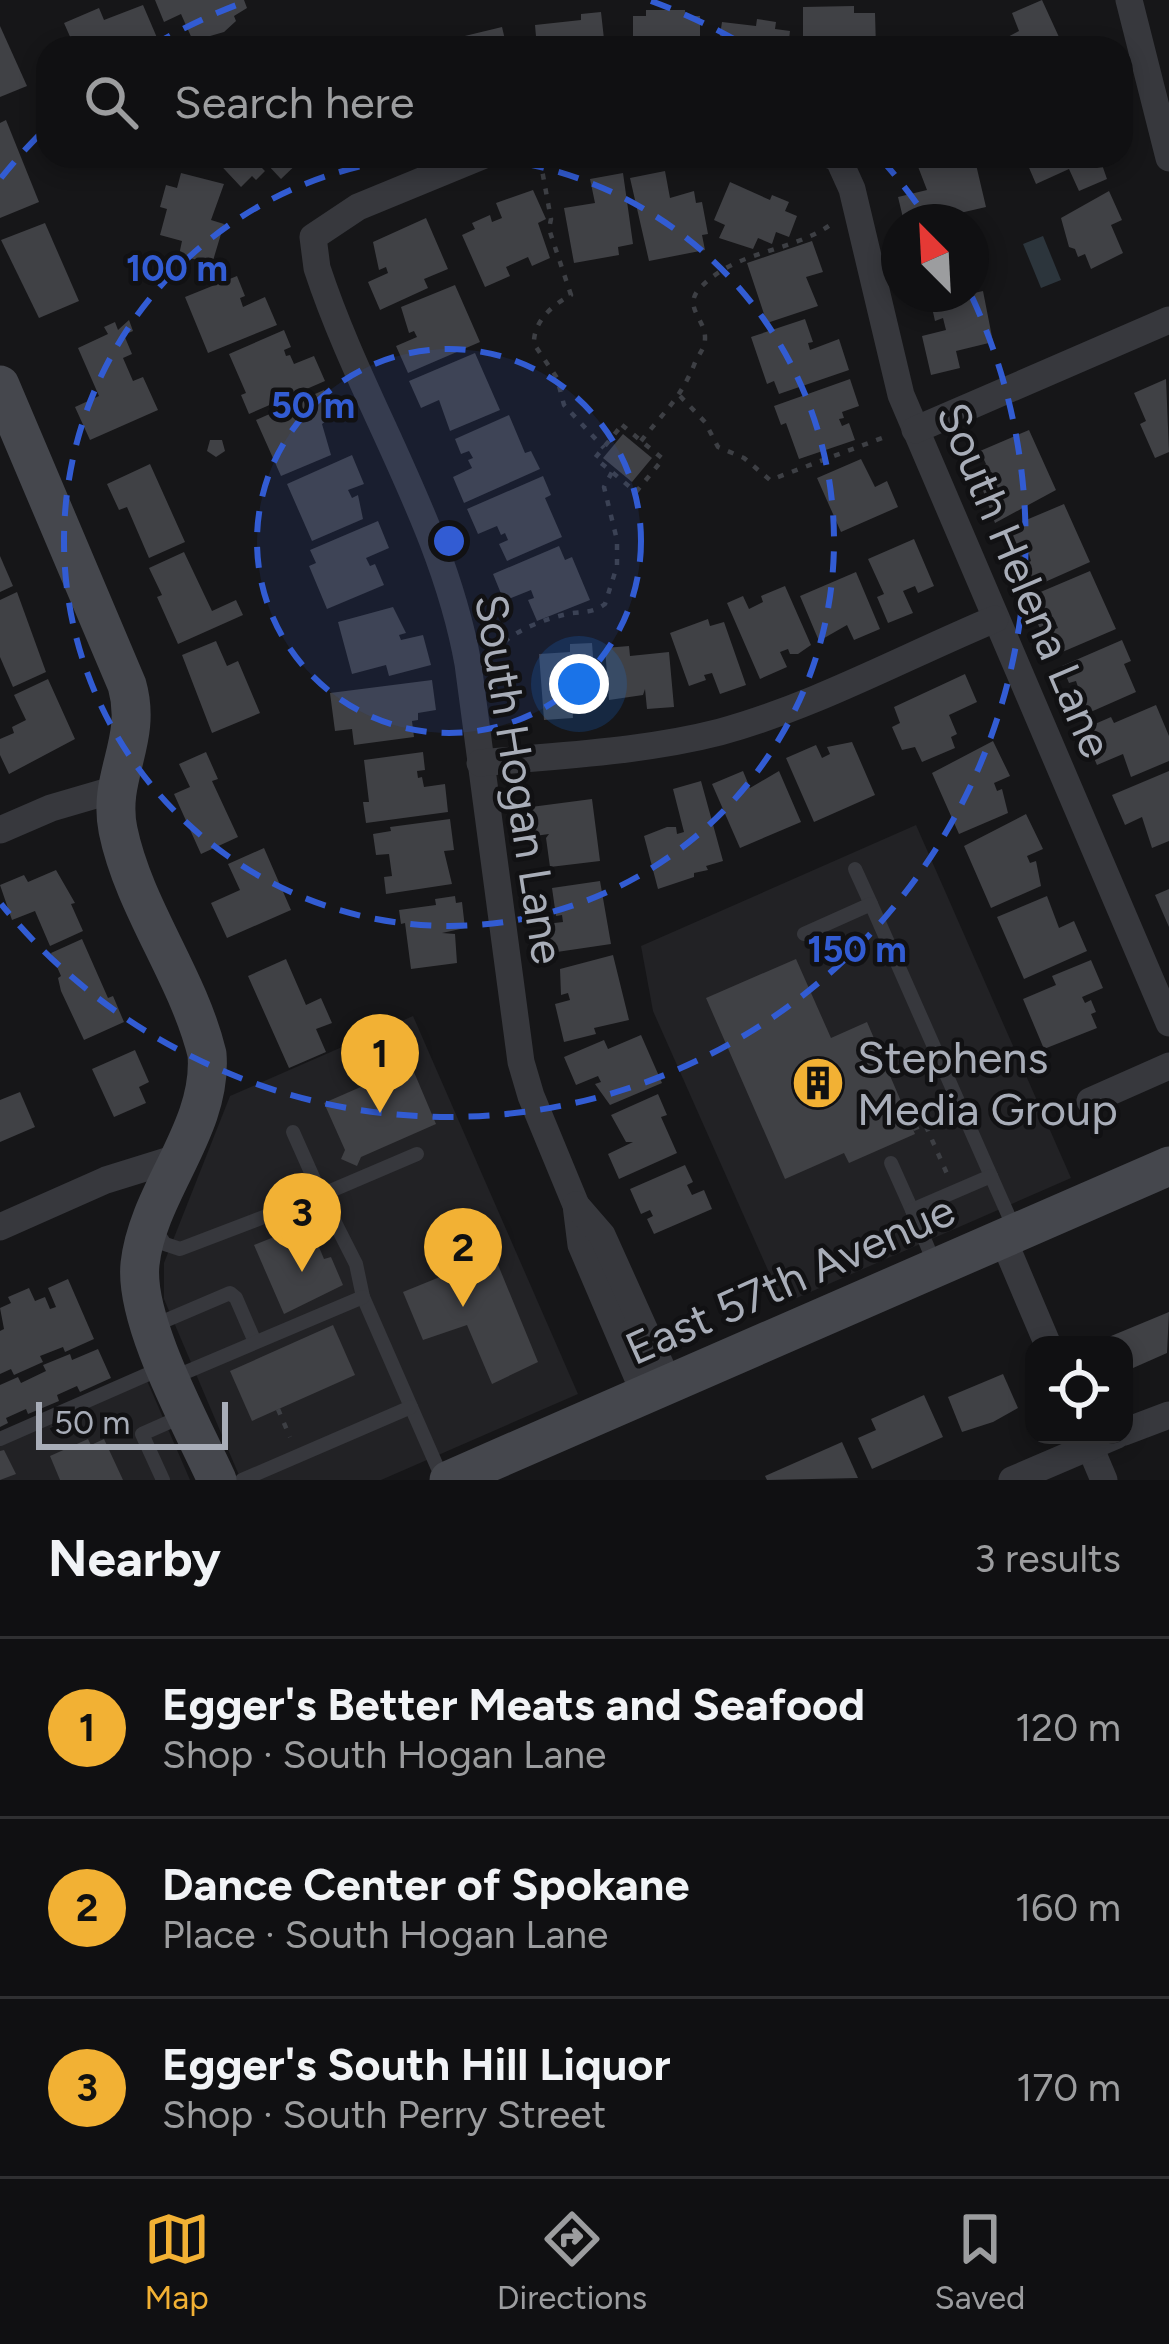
<!DOCTYPE html>
<meta charset="utf-8">
<style>
body{margin:0;font-family:Figtree,sans-serif;background:#19191b;color:#f1f3f6}
.controls{position:absolute;right:36px;bottom:36px;display:grid;overflow:hidden;border-radius:24px;box-shadow:0 6px 18px #0003}
.controls button{width:108px;height:108px;display:grid;place-items:center;padding:0;border:0;border-bottom:3px solid #303032;background:#101012;color:#f1f3f6;font:60px sans-serif}
.compass{position:absolute;left:881px;top:204px;width:108px;height:108px;border-radius:50%;background:#101012;box-shadow:0 6px 18px #0003;rotate:336deg}
.scale{position:absolute;left:36px;bottom:30px;width:192px;box-sizing:border-box;padding-left:12px;border:6px solid #a8adb8;border-top:0;font-size:33px;line-height:42px;white-space:nowrap;color:#a8adb8;-webkit-text-stroke:9px #111113;paint-order:stroke}
.you{position:absolute;left:579px;top:684px;width:42px;height:42px;margin:-30px;border:9px solid #fff;border-radius:50%;background:#1a73e8;box-shadow:0 0 0 18px #1a73e833}
.badge{display:grid;place-items:center;width:78px;height:78px;border-radius:50%;background:#f2b134;color:#111;font-size:39px;font-weight:700}
.pin{position:absolute;translate:-50% -99px;filter:drop-shadow(0 3px 6px #0008)}
.pin::after{content:'';position:absolute;top:63px;width:42px;height:36px;background:inherit;clip-path:polygon(0 0,100% 0,50% 100%)}
.list{margin:0;padding:0;list-style:none}
h2{display:flex;justify-content:space-between;align-items:center;height:156px;margin:0;padding:0 48px;font-size:51px}
h2 small{font-size:39px;font-weight:400;color:#9c9d9f}
.list li{display:grid;grid-template-columns:78px 1fr auto;gap:36px;align-items:center;box-sizing:border-box;height:180px;padding:0 48px;border-top:3px solid #303032}
.list b{display:block;font-size:45px;white-space:nowrap}
.list p{margin:0;font-size:39px;white-space:nowrap;color:#9c9d9f}
.list em{font-size:39px;font-style:normal;color:#9c9d9f}
.icon{flex:none;width:66px;height:66px;fill:none;stroke:currentColor;stroke-width:2;stroke-linecap:round;stroke-linejoin:round}
.map{position:relative;flex:none;width:1169px;height:1480px;overflow:hidden}
.search{position:absolute;background:#101012;box-shadow:0 6px 18px #0003;left:36px;right:36px;top:36px;height:132px;display:flex;align-items:center;gap:30px;box-sizing:border-box;padding:0 42px;border-radius:36px;color:#9c9d9f;font-size:45px}
.sheet{height:696px;background:#101012}
nav{display:flex;justify-content:space-around;align-items:center;box-sizing:border-box;height:168px;border-top:3px solid #303032;background:#101012;font-size:33px;color:#9c9d9f}
nav a{display:grid;justify-items:center;gap:6px}
nav .on{color:#f2b134}
.map>svg:first-child{display:block}
.built{fill:#222225}
.water{fill:#2c353c}
.building{fill:#404145}
.lines{fill:none;stroke-linecap:round;stroke-linejoin:round}
.path{stroke:#3d3f44;stroke-width:4.5;stroke-dasharray:6 9;stroke-linecap:butt}
.lane{stroke:#37383d;stroke-width:14}
.street{stroke:#37383d;stroke-width:27}
.secondary{stroke:#45474d;stroke-width:39}
.ring{fill:none;stroke:#325cd3;stroke-width:6;stroke-dasharray:21 15}
.labels{text-anchor:middle;dominant-baseline:central;stroke-width:9;stroke-linejoin:round;paint-order:stroke}
.street-label{font-size:45px;fill:#a8adb8;stroke:#111113}
.poi-label{font-size:45px;fill:#a8adb8;stroke:#111113;text-anchor:start}
.centre{fill:#325cd3;stroke:#111113;stroke-width:6}
.ring-label{font-size:36px;text-anchor:middle;font-weight:bold;fill:#325cd3;stroke:#111113;stroke-width:9;stroke-linejoin:round;paint-order:stroke}
</style>
<div class="map">
<svg width="1169" height="1480" viewBox="0 0 1169 1480">
<rect width="100%" height="100%" fill="#161618"/>
<g class="built">
<polygon points="916,825 1071,1178 783,1304 653,1011 641,946"/>
<polygon points="413,1016 578,1394 381,1480 241,1480 164,1299 164,1263 230,1096"/>
<polygon points="145,1376 190,1480 0,1480 0,1439"/>
</g>
<polygon class="water" points="1043,236 1061,280 1041,288 1023,244"/>
<g class="building">
<polygon points="155,0 244,0 247,8 234,16 236,21 224,32 193,41 181,14 164,22"/>
<polygon points="1042,0 1064,48 1008,48 1004,39 1019,31 1012,13"/>
<polygon points="143,5 158,40 145,48 75,48 64,23 99,8 104,20"/>
<polygon points="854,6 854,13 875,13 876,48 803,48 803,7"/>
<polygon points="646,10 685,10 685,16 700,16 700,48 633,48 633,16 646,16"/>
<polygon points="601,12 605,48 537,48 535,25 581,20 581,14"/>
<polygon points="757,19 776,22 775,29 790,31 788,48 718,48 722,22 756,26"/>
<polygon points="0,26 27,86 0,97"/>
<polygon points="502,27 507,48 442,48 440,42"/>
<polygon points="6,120 39,202 0,218 0,123"/>
<polygon points="212,156 305,156 281,179 266,163 262,168 265,171 256,180 252,176 241,187"/>
<polygon points="974,156 986,207 921,222 904,222 898,197 927,190 917,164 932,156"/>
<polygon points="1024,156 1099,156 1107,179 1079,191 1069,169 1036,184"/>
<polygon points="665,171 670,198 694,191 696,203 702,202 708,234 702,235 705,250 649,261 630,178"/>
<polygon points="181,173 224,184 211,220 224,224 212,264 179,255 182,241 160,235 167,209 160,207 166,185 177,188"/>
<polygon points="623,173 633,244 618,247 619,255 574,263 564,208 595,203 590,179"/>
<polygon points="730,182 770,200 772,195 789,202 785,211 797,216 789,237 776,232 772,244 758,238 753,249 719,238 725,225 714,220"/>
<polygon points="533,190 546,219 538,223 550,258 532,266 528,257 506,267 510,276 485,287 462,235 475,229 472,223 490,215 492,222 502,218 496,203"/>
<polygon points="1109,191 1122,220 1111,225 1123,253 1091,269 1085,254 1078,257 1075,249 1069,247 1061,218"/>
<polygon points="426,218 448,269 424,279 428,288 380,310 368,282 388,273 386,267 379,270 373,242"/>
<polygon points="45,223 79,301 39,318 1,240"/>
<polygon points="973,238 983,280 971,283 971,239"/>
<polygon points="812,241 823,272 806,277 818,306 767,323 747,263"/>
<polygon points="237,276 245,296 240,298 243,307 265,297 277,325 208,353 185,297"/>
<polygon points="455,285 480,342 408,373 396,346 417,337 414,331 409,333 401,307"/>
<polygon points="983,291 993,342 956,351 960,368 931,375 922,336 946,330 943,318 935,321 931,303"/>
<polygon points="805,319 813,342 808,343 810,350 839,339 849,370 779,394 774,381 767,384 751,337"/>
<polygon points="129,320 133,331 124,335 132,354 123,358 133,381 143,377 158,410 90,440 75,407 99,396 78,348 108,334 104,327 115,322 118,330"/>
<polygon points="284,330 291,347 284,350 286,356 290,355 294,364 314,356 325,381 249,414 241,395 246,393 229,354"/>
<polygon points="475,353 500,410 450,431 439,400 421,408 409,381"/>
<polygon points="850,379 859,406 842,412 844,418 839,419 842,426 849,423 855,440 799,459 786,423 781,425 774,406"/>
<polygon points="1166,379 1169,452 1155,458 1140,424 1146,421 1134,393"/>
<polygon points="324,390 335,414 322,424 331,455 281,476 256,420"/>
<polygon points="509,415 525,453 531,451 540,469 464,503 453,477 472,468 468,460 473,458 469,451 461,454 455,439"/>
<polygon points="1029,430 1056,490 995,523 981,485 995,479 992,472 984,476 980,467 986,464 980,451"/>
<polygon points="623,434 652,458 632,482 603,458"/>
<polygon points="210,440 222,440 225,451 216,457 207,451"/>
<polygon points="352,455 364,484 348,490 352,498 358,495 363,519 312,541 287,484"/>
<polygon points="861,459 875,487 887,481 898,507 841,532 817,478"/>
<polygon points="150,464 185,542 149,558 127,507 119,510 107,484"/>
<polygon points="543,476 551,495 545,498 562,537 507,561 499,544 508,540 505,533 501,535 497,526 478,534 467,509"/>
<polygon points="1064,504 1090,562 1036,586 1023,565 1031,561 1029,554 1013,561 998,532"/>
<polygon points="378,521 389,548 366,558 370,566 375,564 384,585 327,609 309,566 316,563 310,550"/>
<polygon points="914,539 934,586 918,593 915,586 903,591 913,613 888,623 877,597 884,594 868,559"/>
<polygon points="559,546 565,560 572,557 590,600 537,621 528,600 534,598 531,590 504,601 493,574"/>
<polygon points="184,552 212,611 236,600 243,615 178,644 157,597 162,595 149,568"/>
<polygon points="0,556 13,586 0,592"/>
<polygon points="1090,571 1116,629 1060,653 1050,631 1058,628 1055,621 1040,628 1024,599"/>
<polygon points="856,572 880,629 854,640 847,625 819,641 800,596"/>
<polygon points="785,586 811,645 798,654 790,654 788,649 780,652 787,667 760,679 727,603 743,596 749,609 763,602 761,596"/>
<polygon points="17,592 46,672 13,687 0,657 0,600"/>
<polygon points="393,607 406,633 399,635 401,640 423,635 431,665 389,676 386,665 352,674 338,622"/>
<polygon points="708,619 710,626 724,622 746,685 720,694 712,673 704,675 706,680 689,686 670,633"/>
<polygon points="1122,640 1131,661 1124,664 1136,692 1077,718 1066,692 1078,687 1076,681 1069,683 1062,666"/>
<polygon points="216,641 227,666 238,661 260,713 212,733 182,655"/>
<polygon points="592,643 597,707 578,709 578,703 572,704 573,718 544,720 539,654 570,652 570,644"/>
<polygon points="629,646 630,656 669,652 674,707 647,709 645,689 643,695 609,700 605,648"/>
<polygon points="965,674 977,702 949,715 957,734 951,737 955,748 922,762 915,747 902,750 892,727 900,723 894,707"/>
<polygon points="48,679 75,739 9,774 0,755 0,739 14,733 12,727 26,720 14,695"/>
<polygon points="432,680 436,710 418,713 418,720 412,721 414,737 354,745 352,729 335,731 330,693"/>
<polygon points="1156,705 1169,736 1169,761 1131,777 1123,754 1097,765 1085,737 1091,734 1088,727 1111,717 1114,723"/>
<polygon points="993,741 1010,776 994,783 997,791 1002,789 1008,813 959,834 932,773"/>
<polygon points="852,742 875,795 814,822 786,758 816,745 822,758 830,754 827,747"/>
<polygon points="206,752 218,779 212,781 238,837 201,854 174,794 190,787 179,764"/>
<polygon points="423,752 425,770 417,771 418,778 422,777 424,787 445,784 448,812 366,823 363,802 369,802 364,760"/>
<polygon points="743,771 750,788 779,771 801,822 740,848 712,784"/>
<polygon points="1169,771 1169,841 1152,848 1142,817 1125,825 1112,795"/>
<polygon points="701,781 723,861 706,866 708,870 694,873 694,877 658,889 644,836 667,827 676,827 677,834 684,832 673,789"/>
<polygon points="592,799 600,861 550,867 546,838 549,834 535,836 531,807"/>
<polygon points="1026,814 1043,849 1027,856 1030,863 1036,861 1041,886 991,908 964,846"/>
<polygon points="450,819 454,850 444,851 452,884 386,894 384,877 392,876 389,854 376,855 373,834 391,831 390,827"/>
<polygon points="264,848 291,910 227,938 211,903 240,890 228,864"/>
<polygon points="56,870 75,903 71,904 83,931 50,946 35,911 12,920 0,885 24,875 28,882"/>
<polygon points="600,881 611,944 550,953 546,924 563,922 562,915 556,916 552,888"/>
<polygon points="1169,889 1169,927 1155,895"/>
<polygon points="455,896 456,903 462,902 465,928 442,933 455,934 457,963 411,969 405,923 401,924 399,910 436,905 435,899"/>
<polygon points="1047,896 1059,928 1074,921 1087,951 1024,979 997,917"/>
<polygon points="82,939 108,998 113,996 124,1022 84,1040 61,991 58,978 61,976 51,953"/>
<polygon points="613,955 629,1020 594,1028 596,1034 564,1042 555,1004 570,1000 568,993 561,995 560,969"/>
<polygon points="286,959 306,1005 321,998 332,1023 316,1029 326,1052 289,1068 248,976"/>
<polygon points="796,959 831,1038 867,1022 915,1134 849,1163 844,1153 785,1179 706,998"/>
<polygon points="1091,960 1103,988 1082,997 1085,1003 1091,1000 1096,1012 1091,1014 1097,1028 1044,1049 1023,999 1056,985 1052,976"/>
<polygon points="641,1035 662,1083 610,1105 595,1084 601,1082 598,1076 576,1085 564,1057 604,1040 608,1049"/>
<polygon points="135,1050 149,1082 139,1087 146,1103 114,1117 92,1069"/>
<polygon points="411,1065 436,1124 361,1157 357,1166 341,1159 345,1150 324,1103"/>
<polygon points="20,1092 35,1127 0,1142 0,1100"/>
<polygon points="658,1094 667,1115 661,1117 677,1153 619,1179 608,1154 633,1142 626,1142 611,1115"/>
<polygon points="685,1165 693,1182 687,1185 692,1195 704,1190 712,1209 654,1234 647,1219 653,1216 650,1210 641,1214 630,1189"/>
<polygon points="309,1223 324,1259 331,1257 343,1285 284,1314 254,1245"/>
<polygon points="494,1255 538,1362 492,1384 467,1325 423,1340 403,1292"/>
<polygon points="68,1279 94,1339 65,1352 63,1347 40,1356 43,1362 14,1375 11,1369 0,1374 0,1331 4,1329 0,1308 11,1303 8,1297 29,1288 35,1301 45,1297 50,1309 56,1307 48,1288"/>
<polygon points="1169,1312 1167,1353 1124,1372 1124,1345 1101,1345 1099,1341"/>
<polygon points="333,1325 355,1375 252,1421 230,1371"/>
<polygon points="98,1349 111,1378 80,1392 77,1386 57,1395 59,1401 28,1414 26,1409 6,1418 8,1423 0,1427 0,1385 18,1377 21,1383 46,1371 43,1365 70,1354 72,1360"/>
<polygon points="1003,1374 1018,1408 993,1422 962,1432 948,1397"/>
<polygon points="924,1395 943,1437 872,1469 858,1438 876,1430 871,1419"/>
<polygon points="88,1439 91,1445 104,1439 123,1480 60,1480 50,1456"/>
<polygon points="842,1442 858,1478 767,1480 765,1476"/>
<polygon points="4,1450 16,1474 0,1480 0,1451"/>
</g>
<g class="lines">
<g class="path">
<path d="M540,159L551,219L549,229L571,295C552,305 533,322 534,344L557,378L564,405L604,448"/>
<polyline points="680,396 705,422 718,447 744,458 770,480 890,435"/>
<polygon points="622,425 663,459 636,492 595,458"/>
<path d="M641,441C664,412 680,399 694,365C697,356 705,349 705,339C706,319 682,307 700,288C737,249 792,253 833,223"/>
<path d="M502,656V644C518,629 545,619 567,614C582,611 592,614 605,604L617,566V540L604,487L612,472"/>
<polyline points="913,1129 925,1124 948,1176"/>
<polyline points="278,1409 290,1437"/>
</g>
<g class="lane">
<polyline points="855,869 871,904"/>
<polyline points="804,934 871,904 991,1176"/>
<polyline points="293,1132 321,1195 417,1154"/>
<polyline points="891,1163 912,1210"/>
<polyline points="154,1228 165,1244 180,1249 321,1195 356,1264 363,1297 443,1480"/>
<polyline points="934,1262 912,1210 991,1176 1014,1228"/>
<polyline points="155,1325 230,1293 236,1298 255,1342"/>
<polyline points="172,1378 363,1297"/>
<polyline points="0,1439 162,1368"/>
<polyline points="163,1480 142,1434 185,1415"/>
<polyline points="242,1480 411,1407"/>
</g>
<g class="street">
<polyline points="1129,0 1169,158"/>
<path d="M482,156L358,207L313,237L317,268C361,402 443,523 468,664L521,1062L531,1096L576,1205L581,1245L645,1395"/>
<polyline points="832,156 838,158 852,189 901,395 1169,1023"/>
<polyline points="915,430 1169,320"/>
<path d="M480,763C560,755 642,752 720,732C815,706 904,657 995,619"/>
<polyline points="0,830 51,808 116,789"/>
<polyline points="1090,1101 1169,1066"/>
<polyline points="576,1205 602,1235 669,1384"/>
<polyline points="0,1227 106,1180 180,1157"/>
<polyline points="1003,1239 1048,1345"/>
<polyline points="1124,1432 1169,1415"/>
<polyline points="1085,1435 1104,1480"/>
<polyline points="1012,1480 1117,1435"/>
</g>
<g class="secondary">
<path d="M0,385L127,685C143,741 107,776 118,830C134,908 188,976 207,1054C213,1129 148,1191 140,1264C134,1321 192,1425 217,1480"/>
<polyline points="449,1480 1169,1166"/>
</g>
</g>
<circle cx="449" cy="541" r="192" fill="#325cd3" fill-opacity=".12"/>
<g class="ring">
<circle cx="449" cy="541" r="192"/>
<path d="M452 156A385 385 0 1 1 446 156"/>
<path d="M1 178A577 577 0 0 1 45 129M152 46A577 577 0 0 1 247 1M651 1A577 577 0 0 1 746 46M881 159A577 577 0 0 1 927 218M972 297A577 577 0 0 1 1 904"/>
</g>
<defs>
<g id="building-disc" transform="scale(2.7)"><circle r="9.5" fill="#f2b134" stroke="#111113"/><path d="M-4-6H4V6H1V3H-1V6H-4ZM-2.5-4.3h1.7v1.8h-1.7ZM.8-4.3h1.7v1.8H.8ZM-2.5-1h1.7V.8h-1.7ZM.8-1h1.7V.8H.8Z" fill="#111"/></g>
</defs>
<g fill-rule="evenodd">
<use href="#building-disc" x="818" y="1083"/>
</g>
<g class="labels">
<g class="street-label">
<text transform="translate(1025 580) rotate(67)">South Helena Lane</text>
<text transform="translate(520 779) rotate(81)">South Hogan Lane</text>
<text transform="translate(790 1279) rotate(-24)">East 57th Avenue</text>
</g>
<g class="poi-label">
<text x="857" y="1057">Stephens<tspan x="857" dy="52">Media Group</tspan></text>
</g>
</g>
<circle cx="449" cy="541" r="18" class="centre"/>
<g class="ring-label">
<text x="177" y="281">100 m</text>
<text x="313" y="418">50 m</text>
<text x="857" y="962">150 m</text>
</g>
</svg>
<div class="controls">
<button><svg class="icon" aria-label="locate" viewBox="0 0 24 24"><circle cx="12" cy="12" r="6"/><path d="M12 2v4M12 18v4M2 12h4M18 12h4"/></svg></button>
</div>
<svg class="compass" viewBox="-18 -18 36 36"><path d="M0-13l5 13h-10z" fill="#e53935"/><path d="M0 13l5-13h-10z" fill="#9c9d9f"/></svg>
<div class="scale">50 m</div>
<div class="you"></div>
<div class="pin badge" style="left:380px;top:1113px">1</div>
<div class="pin badge" style="left:463px;top:1307px">2</div>
<div class="pin badge" style="left:302px;top:1272px">3</div>
<div class="search"><svg class="icon" aria-label="search" viewBox="0 0 24 24"><circle cx="10" cy="10" r="6"/><path d="M15 15l6 6"/></svg>Search here</div>
</div>
<section class="sheet">
<h2>Nearby<small>3 results</small></h2>
<ul class="list">
<li><span class="badge">1</span><div><b>Egger's Better Meats and Seafood</b><p>Shop · South Hogan Lane</p></div><em>120 m</em></li>
<li><span class="badge">2</span><div><b>Dance Center of Spokane</b><p>Place · South Hogan Lane</p></div><em>160 m</em></li>
<li><span class="badge">3</span><div><b>Egger's South Hill Liquor</b><p>Shop · South Perry Street</p></div><em>170 m</em></li>
</ul>
</section>
<nav>
<a class="on"><svg class="icon" aria-label="map" viewBox="0 0 24 24"><path d="M3 6l6-2 6 2 6-2v14l-6 2-6-2-6 2zM9 4v14M15 6v14"/></svg>Map</a>
<a><svg class="icon" aria-label="directions" viewBox="0 0 24 24"><path d="M12 3l9 9-9 9-9-9zM9 14v-3h6M13 9l2 2-2 2"/></svg>Directions</a>
<a><svg class="icon" aria-label="saved" viewBox="0 0 24 24"><path d="M7 4h10v16l-5-4-5 4z"/></svg>Saved</a>
</nav>
